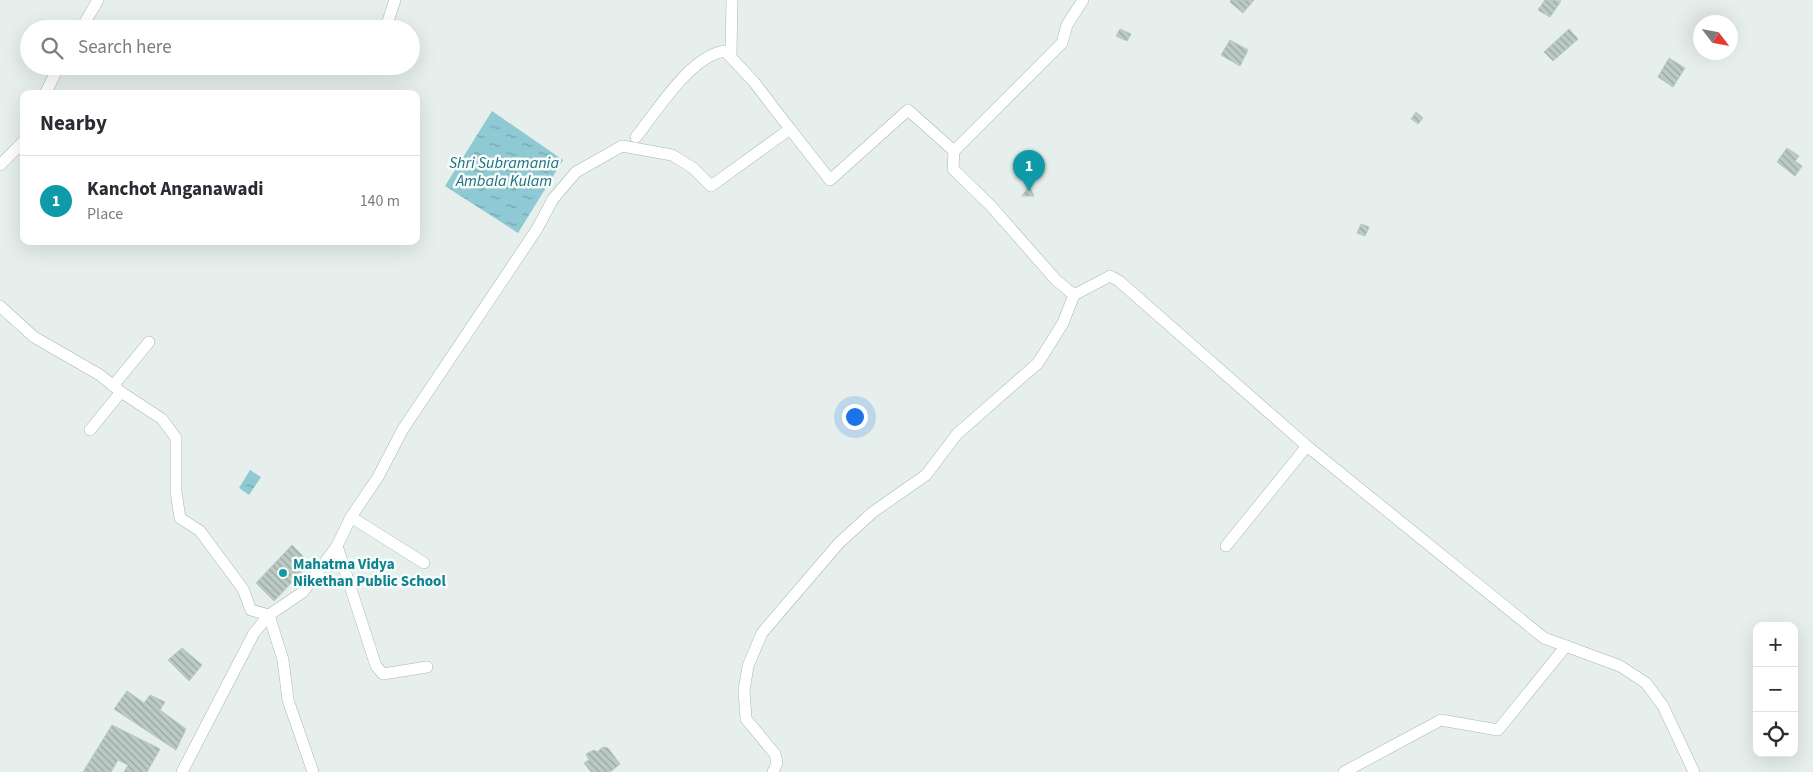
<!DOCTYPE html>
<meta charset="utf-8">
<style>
body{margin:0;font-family:"Source Sans 3",sans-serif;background:#f2f2f3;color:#2b2b33}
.controls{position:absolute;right:15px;bottom:15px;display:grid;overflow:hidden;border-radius:10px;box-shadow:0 5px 20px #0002}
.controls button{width:45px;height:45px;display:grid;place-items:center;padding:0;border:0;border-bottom:1px solid #e1e1e2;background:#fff;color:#2b2b33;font:25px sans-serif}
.compass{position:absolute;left:1693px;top:15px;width:45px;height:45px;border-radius:50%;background:#fff;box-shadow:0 5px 20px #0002;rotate:122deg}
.you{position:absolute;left:854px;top:416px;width:18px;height:18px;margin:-12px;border:4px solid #fff;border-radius:50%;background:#1a73e8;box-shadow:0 0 0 8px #1a73e833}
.badge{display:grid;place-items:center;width:32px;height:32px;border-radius:50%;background:#db2777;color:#fff;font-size:16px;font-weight:700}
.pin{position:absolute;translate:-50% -41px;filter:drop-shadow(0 1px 2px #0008)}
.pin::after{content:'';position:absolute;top:26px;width:18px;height:15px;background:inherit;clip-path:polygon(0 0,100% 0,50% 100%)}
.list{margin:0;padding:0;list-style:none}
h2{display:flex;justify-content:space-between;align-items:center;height:65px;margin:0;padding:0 20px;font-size:21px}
h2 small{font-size:16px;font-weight:400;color:#7c7c81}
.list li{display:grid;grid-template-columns:32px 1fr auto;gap:15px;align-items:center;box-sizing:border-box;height:90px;padding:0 20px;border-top:1px solid #e1e1e2}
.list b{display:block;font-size:19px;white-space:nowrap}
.list p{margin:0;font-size:16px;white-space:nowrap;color:#7c7c81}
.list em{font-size:16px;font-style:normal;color:#7c7c81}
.icon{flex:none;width:28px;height:28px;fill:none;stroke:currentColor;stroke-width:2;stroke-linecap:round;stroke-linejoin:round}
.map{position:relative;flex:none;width:1813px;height:772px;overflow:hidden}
.search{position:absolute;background:#fff;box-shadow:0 5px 20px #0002;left:20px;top:20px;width:400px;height:55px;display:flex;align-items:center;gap:12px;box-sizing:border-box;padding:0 18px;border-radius:28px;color:#7c7c81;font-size:19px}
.panel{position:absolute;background:#fff;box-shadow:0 5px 20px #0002;left:20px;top:90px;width:400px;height:155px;border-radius:10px}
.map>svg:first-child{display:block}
.water{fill:url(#water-ripples)}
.building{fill:url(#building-back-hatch);stroke:#b8c9c2}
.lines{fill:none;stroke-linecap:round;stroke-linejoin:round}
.minor-casing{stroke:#a8b8b2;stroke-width:12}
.minor{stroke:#fff;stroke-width:11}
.culture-dot{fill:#0f9aa8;stroke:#f7fbf9;stroke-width:2}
.labels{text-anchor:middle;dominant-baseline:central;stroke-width:5;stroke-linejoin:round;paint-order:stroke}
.culture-label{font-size:15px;font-weight:bold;fill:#0d838f;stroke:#f7fbf9;text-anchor:start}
.water-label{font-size:16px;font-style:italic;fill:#1c6f80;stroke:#f7fbf9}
</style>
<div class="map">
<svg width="1813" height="772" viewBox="0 0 1813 772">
<defs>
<pattern id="water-ripples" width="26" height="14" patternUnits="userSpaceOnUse" patternTransform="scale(1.25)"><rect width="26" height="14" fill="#8ec9d4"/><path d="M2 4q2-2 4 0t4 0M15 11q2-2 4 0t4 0" fill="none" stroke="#74a5ad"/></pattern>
<pattern id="building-back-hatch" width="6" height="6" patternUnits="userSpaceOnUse" patternTransform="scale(1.25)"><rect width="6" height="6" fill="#bbcac4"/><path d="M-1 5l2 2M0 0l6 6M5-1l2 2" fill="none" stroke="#98a6a0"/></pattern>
</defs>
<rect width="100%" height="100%" fill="#e6efeb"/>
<g class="water">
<polygon points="492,111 563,160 518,233 445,186"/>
<polygon points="250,470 261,477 249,495 239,488"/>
</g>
<g class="building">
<polygon points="1231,0 1254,0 1243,13 1230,2"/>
<polygon points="1545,0 1561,1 1550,17 1538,10"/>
<polygon points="1120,29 1131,34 1127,41 1116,36"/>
<polygon points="1569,29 1578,39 1553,61 1544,52"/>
<polygon points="1230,40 1248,50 1240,66 1221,55"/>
<polygon points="1669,58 1685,68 1673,87 1658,77"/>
<polygon points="1416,112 1423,118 1418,124 1411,119"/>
<polygon points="1787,148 1799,156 1795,161 1802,166 1795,176 1777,162"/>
<polygon points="1029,186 1034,196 1022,196"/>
<polygon points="1361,224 1369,227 1365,236 1357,233"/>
<polygon points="292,545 310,563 274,601 256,583"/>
<polygon points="182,648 202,665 189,681 168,660"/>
<polygon points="127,691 144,703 150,695 165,702 160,710 186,729 176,750 114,709"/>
<polygon points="112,725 160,749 147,772 124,772 128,765 118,760 111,772 83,772"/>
<polygon points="603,747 608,748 620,764 610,772 591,772 584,763 589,760 586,754 594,750 597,752"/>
</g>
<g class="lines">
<g class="minor-casing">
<g id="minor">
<polyline points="386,27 395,0"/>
<polyline points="81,29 98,0"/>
<polyline points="731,55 732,0"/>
<polyline points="45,94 59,66"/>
<path d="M636,137C658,110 690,56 725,51L754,82L790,129"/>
<polyline points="0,165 24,141"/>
<polyline points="1074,295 1110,276 1119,281 1307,446 1544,638 1620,666 1646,683 1663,706 1694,772"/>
<polyline points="0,306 34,337 100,375 121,392 90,430"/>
<polyline points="113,386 149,342"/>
<polyline points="121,392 162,419 176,438 176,492 180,518 200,531 243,589 251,610 269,615 303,592 337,546 376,666 383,674 427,667"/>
<polyline points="351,517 424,563"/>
<polyline points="337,546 351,517 378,477 403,429 537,229 553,199 576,172 622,146 672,155 693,168 711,186 790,129 830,180 908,110 954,151 1062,43 1067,25 1083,0"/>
<polyline points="1226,546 1307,446"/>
<polyline points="182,772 254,633 269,615 283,660 288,700 313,772"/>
<polyline points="773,772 777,763 775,754 746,719 744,690 748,666 762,633 839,543 873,512 926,475 957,434 1038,363 1063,323 1074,295 1056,280 991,206 953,169 954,151"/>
<polyline points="1344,772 1441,720 1498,730 1566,646"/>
</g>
</g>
<use href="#minor" class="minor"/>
</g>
<circle class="culture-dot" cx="283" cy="573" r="5"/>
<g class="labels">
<g class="culture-label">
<text x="293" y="564">Mahatma Vidya<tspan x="293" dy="17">Nikethan Public School</tspan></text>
</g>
<g class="water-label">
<text x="504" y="163">Shri Subramania<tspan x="504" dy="18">Ambala Kulam</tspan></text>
</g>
</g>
</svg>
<div class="controls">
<button>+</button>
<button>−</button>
<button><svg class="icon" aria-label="locate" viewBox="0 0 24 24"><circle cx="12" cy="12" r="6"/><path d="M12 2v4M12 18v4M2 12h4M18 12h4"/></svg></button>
</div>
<svg class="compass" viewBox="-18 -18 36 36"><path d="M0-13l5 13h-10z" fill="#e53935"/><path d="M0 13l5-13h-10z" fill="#7c7c81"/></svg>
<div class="you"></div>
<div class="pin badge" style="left:1029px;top:191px;background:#0f9aa8">1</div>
<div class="search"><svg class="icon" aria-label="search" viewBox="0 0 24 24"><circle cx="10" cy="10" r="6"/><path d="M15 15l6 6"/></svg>Search here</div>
<section class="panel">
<h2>Nearby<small></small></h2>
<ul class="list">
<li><span class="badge" style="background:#0f9aa8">1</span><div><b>Kanchot Anganawadi</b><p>Place</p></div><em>140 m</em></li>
</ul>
</section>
</div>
